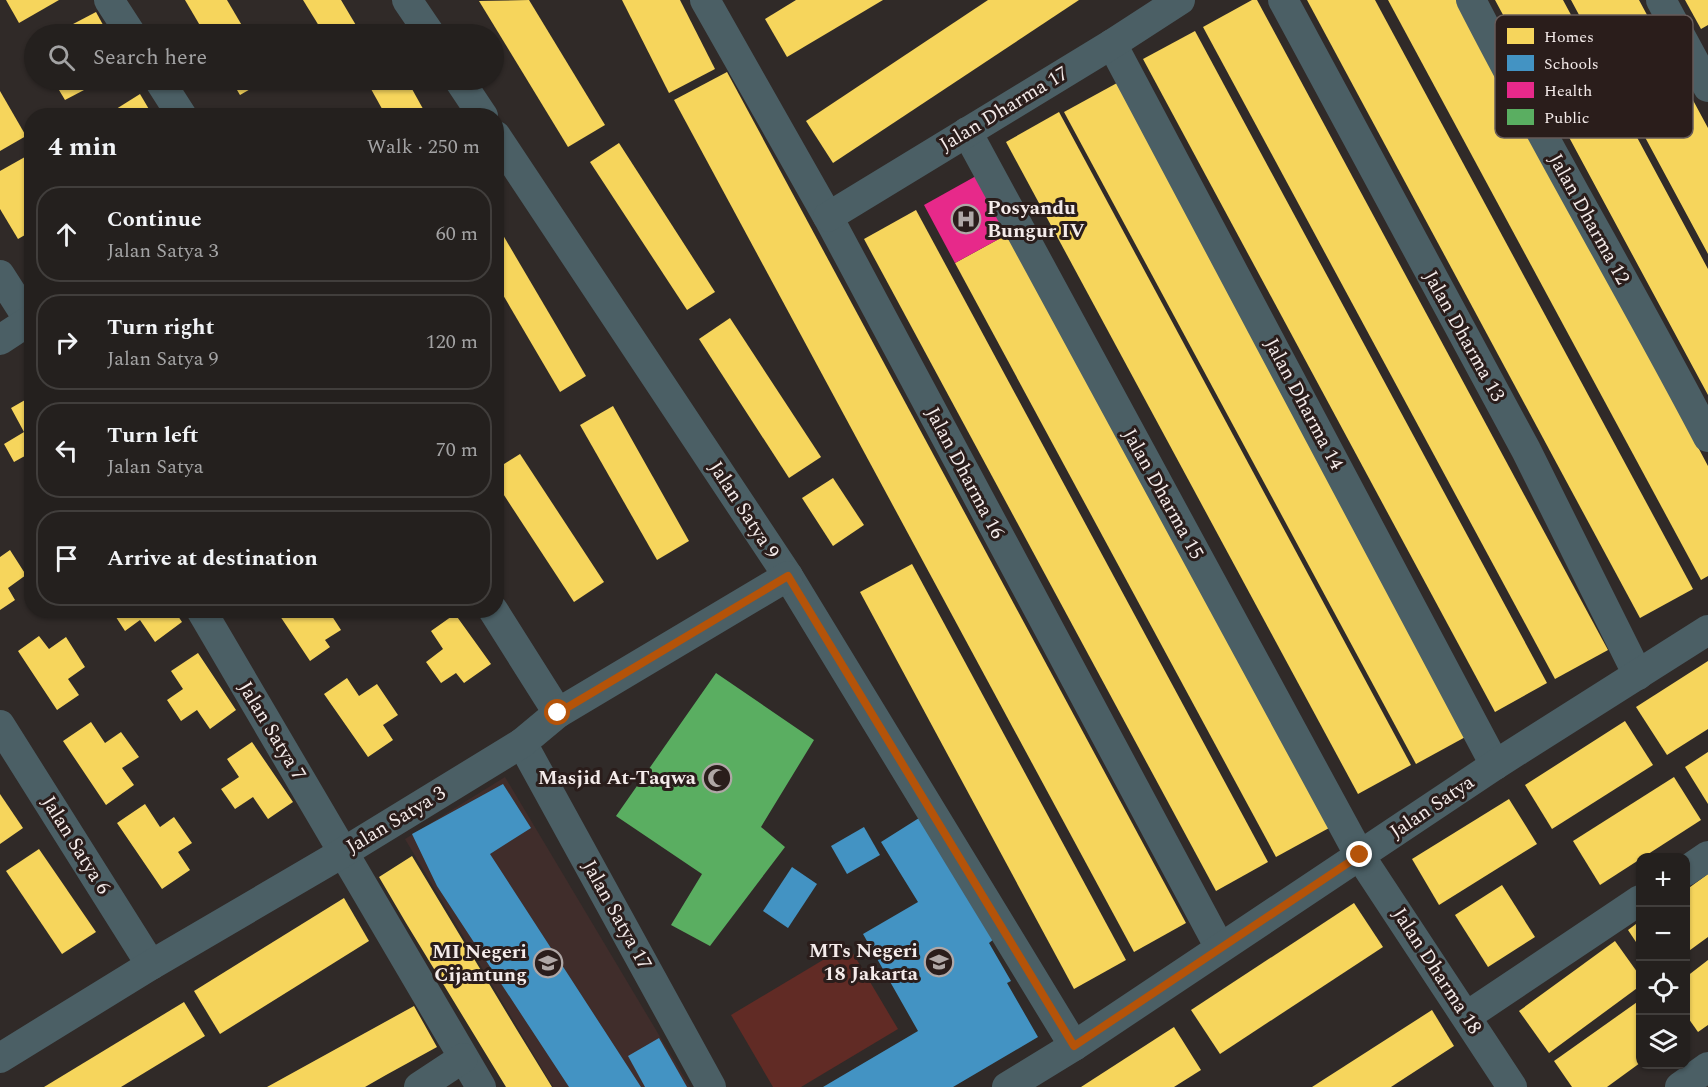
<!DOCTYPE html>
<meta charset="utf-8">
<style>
body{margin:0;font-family:Spectral,serif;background:#2c2827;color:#f1f3f6}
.controls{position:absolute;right:18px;bottom:18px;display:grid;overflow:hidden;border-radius:12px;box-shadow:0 2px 4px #0004}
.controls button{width:54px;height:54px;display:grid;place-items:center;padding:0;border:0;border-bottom:2px solid #413e3c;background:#24201e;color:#f1f3f6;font:30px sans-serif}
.stop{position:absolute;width:18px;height:18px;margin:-14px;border:4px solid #b45309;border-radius:50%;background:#fff}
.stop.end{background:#b45309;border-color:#fff;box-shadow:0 2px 6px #0008}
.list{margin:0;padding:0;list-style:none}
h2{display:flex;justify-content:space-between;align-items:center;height:78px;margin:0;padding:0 24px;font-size:26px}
h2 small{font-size:20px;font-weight:400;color:#a3a3a4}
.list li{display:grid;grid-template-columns:39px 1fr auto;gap:18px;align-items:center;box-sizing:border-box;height:96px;margin:0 12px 12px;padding:0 12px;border:2px solid #413e3c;border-radius:24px}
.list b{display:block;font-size:22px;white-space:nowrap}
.list p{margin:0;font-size:20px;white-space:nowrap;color:#a3a3a4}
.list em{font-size:20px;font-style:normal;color:#a3a3a4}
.icon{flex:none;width:33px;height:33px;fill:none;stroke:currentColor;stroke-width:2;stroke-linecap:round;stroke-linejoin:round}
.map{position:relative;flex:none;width:1708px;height:1087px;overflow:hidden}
.search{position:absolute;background:#24201e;box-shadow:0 2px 4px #0004;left:24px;top:24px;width:480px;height:66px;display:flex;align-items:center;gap:15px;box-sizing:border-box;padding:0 21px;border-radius:33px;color:#a3a3a4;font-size:22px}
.panel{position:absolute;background:#24201e;box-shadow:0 2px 4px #0004;left:24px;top:108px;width:480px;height:510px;border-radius:24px}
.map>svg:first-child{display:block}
.built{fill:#402d2b}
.green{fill:#612b25}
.homes{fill:#f6d55c}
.schools{fill:#4393c3}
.health{fill:#e7298a}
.public{fill:#5aae61}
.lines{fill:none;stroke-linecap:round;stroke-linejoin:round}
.street{stroke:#4b5f65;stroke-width:30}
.route{stroke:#b45309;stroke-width:8}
.labels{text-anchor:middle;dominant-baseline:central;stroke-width:6;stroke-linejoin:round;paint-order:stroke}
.street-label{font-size:20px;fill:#f4ebea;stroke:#2a1d1b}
.poi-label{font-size:20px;font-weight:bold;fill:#f4ebea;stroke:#2a1d1b;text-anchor:end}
.key{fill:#2a1d1b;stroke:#675b59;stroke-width:1.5}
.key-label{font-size:16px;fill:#f4ebea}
</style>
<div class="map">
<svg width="1708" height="1087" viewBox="0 0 1708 1087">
<rect width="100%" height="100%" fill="#302a28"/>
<polygon class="built" points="505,777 690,1087 553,1087 405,839"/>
<polygon class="green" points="848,945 898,1029 801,1087 773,1087 731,1015"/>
<g class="homes">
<polygon points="6,0 59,0 19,23"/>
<polygon points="185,0 227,0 247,34 205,34"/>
<polygon points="303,0 341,0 360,32 356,34 324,34"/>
<polygon points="529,0 605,125 568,147 479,1"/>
<polygon points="622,0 680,0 715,69 669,93"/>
<polygon points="796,0 883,0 787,57 765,19"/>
<polygon points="988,0 1079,0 833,163 806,121"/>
<polygon points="1252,0 1257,0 1608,650 1555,679 1203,27"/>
<polygon points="1307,0 1375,0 1693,589 1640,618"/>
<polygon points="1388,0 1456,0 1683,419 1708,466 1708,576 1701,580"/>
<polygon points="1495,0 1563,0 1653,167 1708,269 1708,395"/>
<polygon points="1571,0 1639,0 1646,13 1708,128 1708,254"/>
<polygon points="1685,0 1708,0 1708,25 1701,29"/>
<polygon points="96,12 108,34 54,34"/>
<polygon points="1195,31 1547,683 1495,712 1143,59"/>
<polygon points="727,72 1186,923 1134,952 674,100"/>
<polygon points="53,80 103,80 65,100"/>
<polygon points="231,80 266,80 240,95"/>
<polygon points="366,80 407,80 427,116 386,116"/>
<polygon points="1117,83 1469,735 1416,764 1064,112"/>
<polygon points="0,91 26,136 0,151"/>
<polygon points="140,94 153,116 105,116"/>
<polygon points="1059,112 1411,765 1358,794 1006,142"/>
<polygon points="619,143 715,292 687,310 590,162"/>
<polygon points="32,153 32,231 18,239 0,209 0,171"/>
<polygon points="916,210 1268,862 1216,891 864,239"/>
<polygon points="500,230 586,376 560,392 496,283 496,232"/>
<polygon points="1008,234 1329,828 1276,857 955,263"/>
<polygon points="730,318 821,457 789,478 699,339"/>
<polygon points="32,396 32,452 14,462 4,444 24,432 11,408"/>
<polygon points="613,406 689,541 657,560 580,425"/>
<polygon points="520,454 604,582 574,602 496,483 496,469"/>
<polygon points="833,478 864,525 833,546 802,498"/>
<polygon points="10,550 26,575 8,588 15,600 0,610 0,557"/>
<polygon points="912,564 1126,960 1074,989 860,592"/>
<polygon points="114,610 174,610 182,622 155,642 140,620 125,631 112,611"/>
<polygon points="276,610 306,610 311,618 324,610 328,610 341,630 325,640 330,647 310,661"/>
<polygon points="455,614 491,664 464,683 456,673 441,683 426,662 443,649 431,631"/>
<polygon points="39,636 49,649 66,637 85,667 68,679 79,695 57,710 18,651"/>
<polygon points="198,653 236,710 210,729 197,710 181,721 167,700 183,689 171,671"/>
<polygon points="1708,661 1708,729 1667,755 1636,707"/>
<polygon points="347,678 359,696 377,684 398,715 383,725 393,740 368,757 324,694"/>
<polygon points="1625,721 1653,765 1552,829 1525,785"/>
<polygon points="91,722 105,743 121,732 139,757 122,768 134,785 106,805 63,741"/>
<polygon points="252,742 293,802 268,819 253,797 235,809 221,789 239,777 227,759"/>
<polygon points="1708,752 1708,804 1685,767"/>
<polygon points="1674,777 1701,820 1600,885 1573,841"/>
<polygon points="0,794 23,828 0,844"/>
<polygon points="1509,799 1537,844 1439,905 1412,859"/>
<polygon points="145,804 160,827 174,817 192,843 178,852 190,870 162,889 117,823"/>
<polygon points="39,849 96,932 62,954 6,871"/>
<polygon points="412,856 517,1030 552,1087 506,1087 406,923 379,877"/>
<polygon points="1708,874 1708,937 1686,953 1686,890"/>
<polygon points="1502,885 1535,937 1488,967 1455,915"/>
<polygon points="344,898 369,941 220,1034 194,991"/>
<polygon points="1354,903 1383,947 1220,1054 1191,1010"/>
<polygon points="1640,921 1640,948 1628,930"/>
<polygon points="1615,941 1640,976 1640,986 1549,1053 1519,1011"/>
<polygon points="1708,960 1708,1025 1698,1032 1686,1015 1686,977"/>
<polygon points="1640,1000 1640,1063 1607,1087 1572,1087 1554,1061"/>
<polygon points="184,1002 205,1036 121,1087 44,1087"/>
<polygon points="414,1006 437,1047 386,1075 365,1087 267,1087"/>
<polygon points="1432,1010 1454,1046 1391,1087 1312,1087"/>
<polygon points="1174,1027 1201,1070 1174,1087 1081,1087"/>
</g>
<g class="schools">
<polygon points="503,784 531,828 490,854 641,1087 569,1087 437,886 412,834"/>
<polygon points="919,818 994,939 989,943 1011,981 1007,983 1038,1037 953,1087 823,1087 918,1031 863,934 918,902 881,842"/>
<polygon points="864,827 880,855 847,874 831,846"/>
<polygon points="792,867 817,884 788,928 763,911"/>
<polygon points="659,1038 687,1087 645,1087 628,1056"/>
</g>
<polygon class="health" points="976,176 1008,234 955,263 924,205"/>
<polygon class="public" points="716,673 814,740 761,827 785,847 710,946 671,925 702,874 616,816"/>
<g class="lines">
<g class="street">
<polyline points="109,0 131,34"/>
<polyline points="407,0 430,34"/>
<polyline points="705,0 828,217 1220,948"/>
<polyline points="1283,0 1526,450 1638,675"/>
<path d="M1471,0C1546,147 1631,290 1708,437"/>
<polyline points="1661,0 1708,87"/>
<polyline points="1112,44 1495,765"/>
<polyline points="159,80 182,116"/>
<polyline points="459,80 483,116"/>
<polyline points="967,132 1360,856 1512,1087"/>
<polyline points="496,136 788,576 1074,1046"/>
<polyline points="828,217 1112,44 1180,0"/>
<polyline points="0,275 32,325"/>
<polyline points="0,340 32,319"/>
<polyline points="201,610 481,1087"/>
<polyline points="493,610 558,713"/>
<polyline points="0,725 151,965"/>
<polyline points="522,743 711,1087"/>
<polyline points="1686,871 1708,856"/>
<polyline points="1467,1016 1640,900"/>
<polyline points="0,1058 151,965 344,852 522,743 558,713 788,576"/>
<polyline points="419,1087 463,1058"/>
<polyline points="1007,1087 1074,1046 1495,765 1708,630"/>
<polyline points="1680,1087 1708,1067"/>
</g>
</g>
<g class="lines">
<polyline class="route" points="558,713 788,576 1074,1046 1360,855"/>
</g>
<defs>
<g id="hospital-ring" transform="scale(1.5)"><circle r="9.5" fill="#2a1d1b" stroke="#afa7a6" stroke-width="1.5"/><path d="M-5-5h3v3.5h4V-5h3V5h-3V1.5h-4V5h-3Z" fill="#afa7a6"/></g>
<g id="mosque-ring" transform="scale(1.5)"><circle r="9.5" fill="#2a1d1b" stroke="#afa7a6" stroke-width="1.5"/><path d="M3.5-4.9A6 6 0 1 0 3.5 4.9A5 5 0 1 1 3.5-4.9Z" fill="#afa7a6"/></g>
<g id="school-ring" transform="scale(1.5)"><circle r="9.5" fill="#2a1d1b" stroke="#afa7a6" stroke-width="1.5"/><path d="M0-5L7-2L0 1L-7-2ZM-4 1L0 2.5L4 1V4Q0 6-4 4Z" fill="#afa7a6"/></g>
</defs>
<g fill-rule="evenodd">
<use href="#hospital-ring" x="966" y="219"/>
<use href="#mosque-ring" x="717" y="778"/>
<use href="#school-ring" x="939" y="962"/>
<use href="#school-ring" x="548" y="963"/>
</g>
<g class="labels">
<g class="street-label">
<text transform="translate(1004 109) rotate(-31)">Jalan Dharma 17</text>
<text transform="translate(1589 219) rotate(61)">Jalan Dharma 12</text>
<text transform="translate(1464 336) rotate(61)">Jalan Dharma 13</text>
<text transform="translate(1304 404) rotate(62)">Jalan Dharma 14</text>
<text transform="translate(965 473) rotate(62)">Jalan Dharma 16</text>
<text transform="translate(1163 494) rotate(61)">Jalan Dharma 15</text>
<text transform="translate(744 510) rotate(57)">Jalan Satya 9</text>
<text transform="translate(272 731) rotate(59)">Jalan Satya 7</text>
<text transform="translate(1432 807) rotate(-34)">Jalan Satya</text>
<text transform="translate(396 820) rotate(-31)">Jalan Satya 3</text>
<text transform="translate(76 845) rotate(58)">Jalan Satya 6</text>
<text transform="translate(617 915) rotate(61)">Jalan Satya 17</text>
<text transform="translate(1437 971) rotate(57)">Jalan Dharma 18</text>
</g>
<g class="poi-label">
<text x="987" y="208" text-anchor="start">Posyandu<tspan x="987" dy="23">Bungur IV</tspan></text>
<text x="696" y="778">Masjid At-Taqwa</text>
<text x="918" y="951">MTs Negeri<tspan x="918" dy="23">18 Jakarta</tspan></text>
<text x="527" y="952">MI Negeri<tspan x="527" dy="23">Cijantung</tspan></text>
</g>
</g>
<rect x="1495" y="15" width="198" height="123" rx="9" class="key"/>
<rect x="1507" y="28" width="27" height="16" fill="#f6d55c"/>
<rect x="1507" y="55" width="27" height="16" fill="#4393c3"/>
<rect x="1507" y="82" width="27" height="16" fill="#e7298a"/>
<rect x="1507" y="109" width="27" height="16" fill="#5aae61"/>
<g class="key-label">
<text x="1544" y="42">Homes</text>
<text x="1544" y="69">Schools</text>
<text x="1544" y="96">Health</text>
<text x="1544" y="123">Public</text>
</g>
</svg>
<div class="controls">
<button>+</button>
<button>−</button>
<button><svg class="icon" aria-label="locate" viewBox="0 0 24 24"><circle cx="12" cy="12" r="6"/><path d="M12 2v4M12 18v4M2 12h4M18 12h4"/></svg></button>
<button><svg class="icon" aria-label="layers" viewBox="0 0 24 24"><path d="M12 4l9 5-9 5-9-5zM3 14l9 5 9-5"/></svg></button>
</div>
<div class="stop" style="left:558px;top:713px"></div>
<div class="stop end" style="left:1360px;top:855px"></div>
<div class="search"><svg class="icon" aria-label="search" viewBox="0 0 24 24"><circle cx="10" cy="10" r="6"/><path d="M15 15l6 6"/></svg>Search here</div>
<section class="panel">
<h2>4 min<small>Walk · 250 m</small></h2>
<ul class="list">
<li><svg class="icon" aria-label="ahead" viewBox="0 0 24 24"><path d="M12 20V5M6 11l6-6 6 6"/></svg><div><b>Continue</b><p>Jalan Satya 3</p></div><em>60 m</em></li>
<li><svg class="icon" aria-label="right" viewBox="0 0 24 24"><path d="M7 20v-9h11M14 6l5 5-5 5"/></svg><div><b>Turn right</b><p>Jalan Satya 9</p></div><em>120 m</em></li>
<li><svg class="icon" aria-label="left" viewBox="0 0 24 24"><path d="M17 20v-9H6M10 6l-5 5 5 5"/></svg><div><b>Turn left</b><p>Jalan Satya</p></div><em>70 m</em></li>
<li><svg class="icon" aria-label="arrive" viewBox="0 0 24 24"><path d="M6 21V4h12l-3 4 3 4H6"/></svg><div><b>Arrive at destination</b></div></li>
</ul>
</section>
</div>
